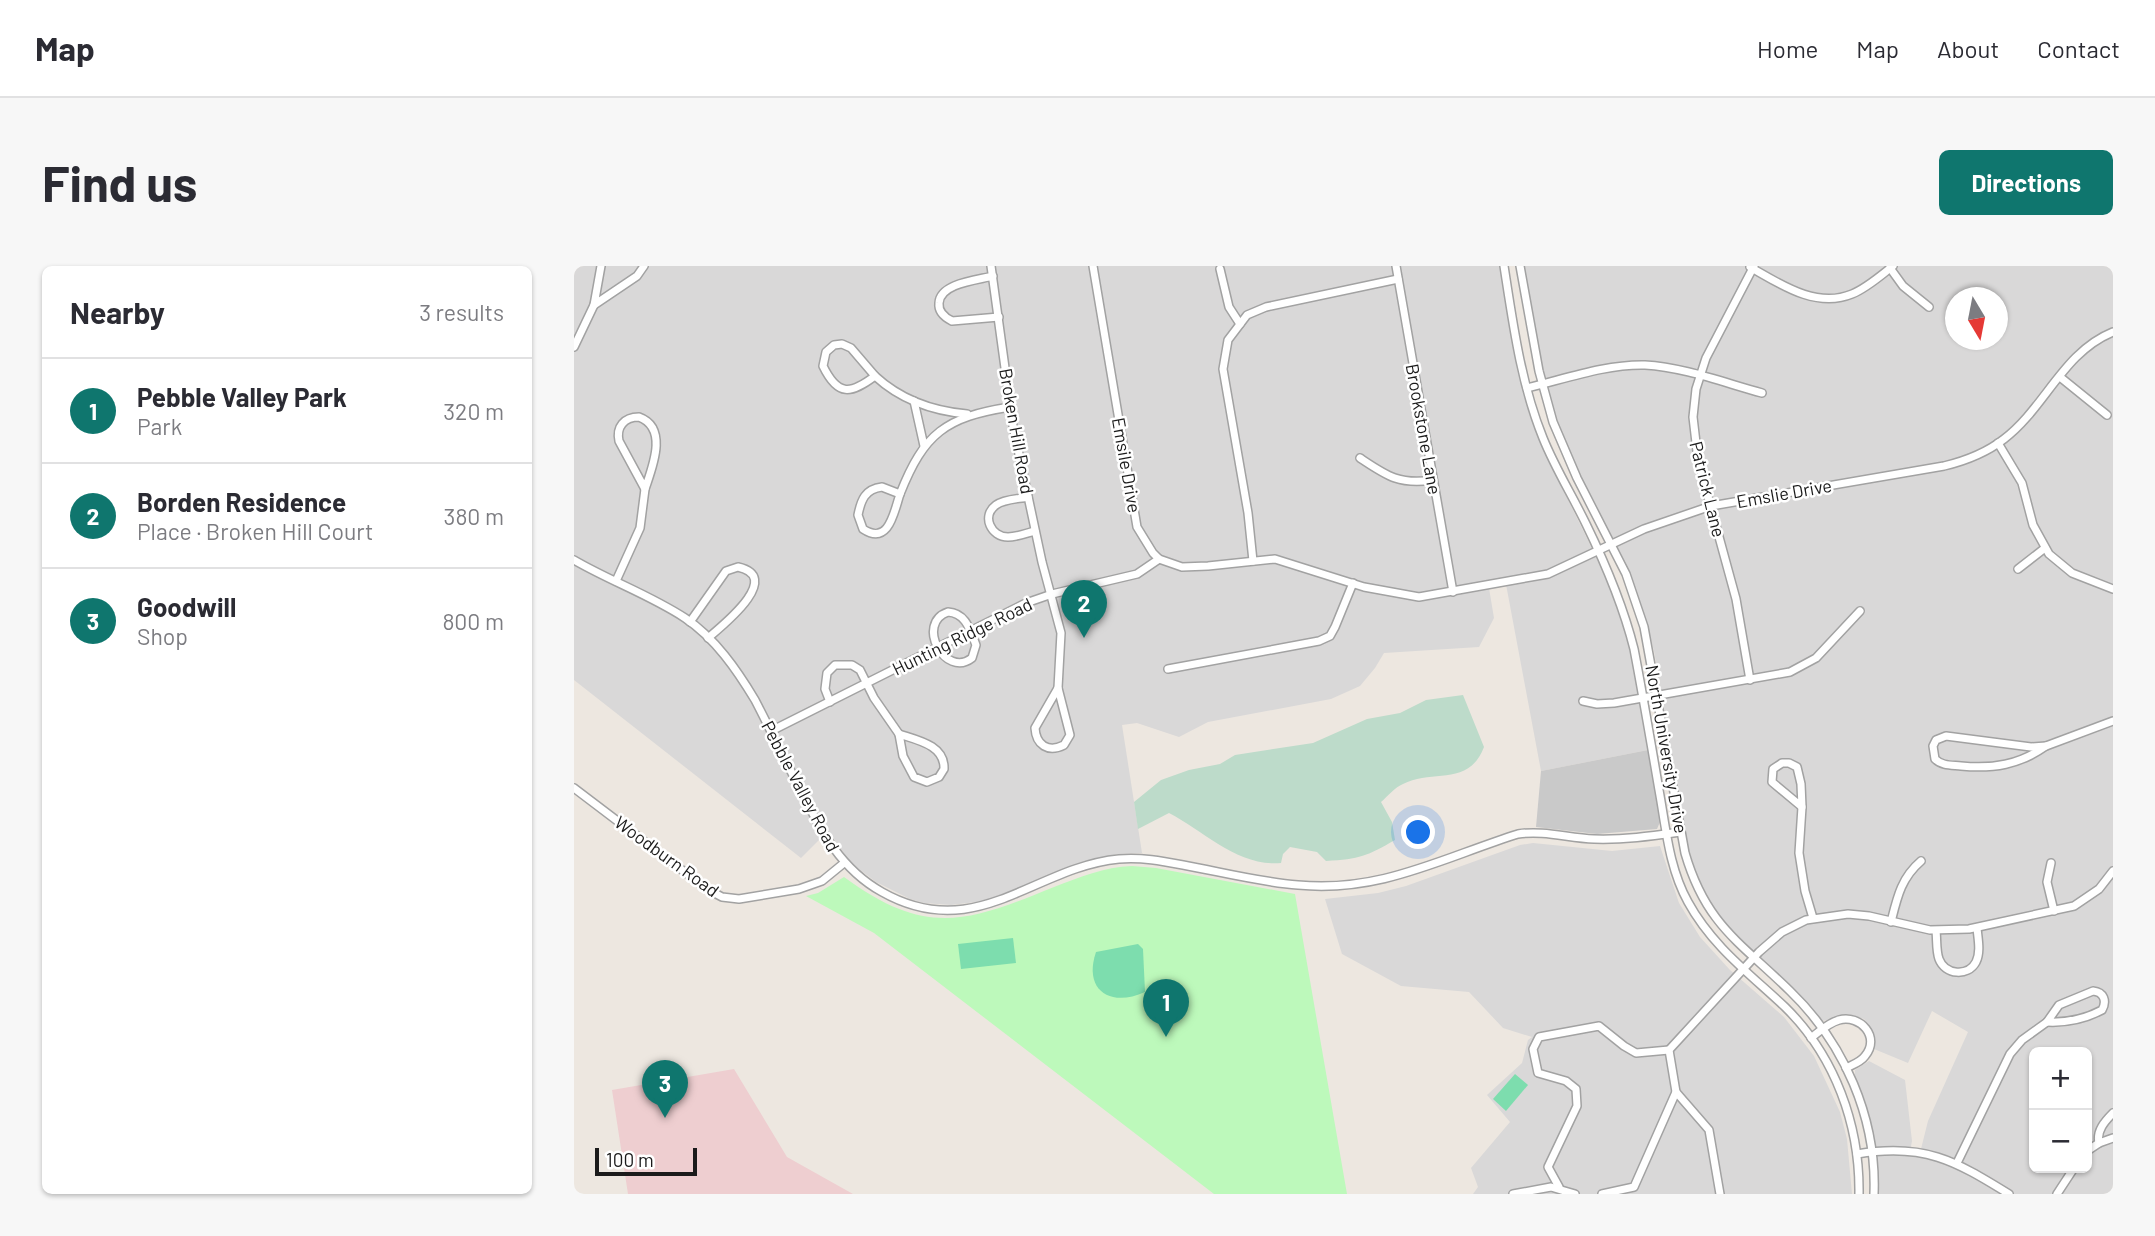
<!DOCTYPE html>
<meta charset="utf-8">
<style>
body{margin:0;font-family:Barlow,sans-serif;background:#f7f7f7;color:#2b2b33}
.controls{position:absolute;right:21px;bottom:21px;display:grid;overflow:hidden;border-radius:10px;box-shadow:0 2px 5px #0004}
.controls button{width:63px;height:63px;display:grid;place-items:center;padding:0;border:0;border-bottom:2px solid #e1e1e2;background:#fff;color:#2b2b33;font:35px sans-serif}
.compass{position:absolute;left:1371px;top:21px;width:63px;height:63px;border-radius:50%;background:#fff;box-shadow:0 2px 5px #0004;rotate:170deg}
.scale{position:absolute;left:21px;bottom:18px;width:102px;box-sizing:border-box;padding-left:7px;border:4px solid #1b1b1b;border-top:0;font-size:19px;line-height:24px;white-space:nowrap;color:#1b1b1b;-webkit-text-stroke:5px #fff;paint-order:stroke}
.you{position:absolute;left:845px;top:567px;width:24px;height:24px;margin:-18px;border:5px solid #fff;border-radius:50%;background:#1a73e8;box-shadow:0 0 0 10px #1a73e833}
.badge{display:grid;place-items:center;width:46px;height:46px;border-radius:50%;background:#0f766e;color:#fff;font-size:23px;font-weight:700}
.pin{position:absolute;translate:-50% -58px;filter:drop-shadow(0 2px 4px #0008)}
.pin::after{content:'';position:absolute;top:37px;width:24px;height:21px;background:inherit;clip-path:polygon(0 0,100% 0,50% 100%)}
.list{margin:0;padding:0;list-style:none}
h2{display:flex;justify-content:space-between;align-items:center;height:91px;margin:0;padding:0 28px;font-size:30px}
h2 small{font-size:23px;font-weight:400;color:#7c7c81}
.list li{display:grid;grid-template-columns:46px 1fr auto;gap:21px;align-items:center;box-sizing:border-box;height:105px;padding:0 28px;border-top:2px solid #e1e1e2}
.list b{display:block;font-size:26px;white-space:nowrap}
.list p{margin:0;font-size:23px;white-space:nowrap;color:#7c7c81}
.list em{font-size:23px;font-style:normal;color:#7c7c81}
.map{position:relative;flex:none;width:1539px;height:928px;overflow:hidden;border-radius:10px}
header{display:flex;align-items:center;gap:42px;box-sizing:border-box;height:98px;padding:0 35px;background:#fff;border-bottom:2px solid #e1e1e2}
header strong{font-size:33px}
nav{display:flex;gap:38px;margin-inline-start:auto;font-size:24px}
.intro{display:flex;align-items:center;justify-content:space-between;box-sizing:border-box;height:168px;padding:0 42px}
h1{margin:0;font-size:49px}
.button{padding:18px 32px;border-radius:10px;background:#0f766e;color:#fff;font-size:24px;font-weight:700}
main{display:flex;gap:42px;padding:0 42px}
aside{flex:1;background:#fff;border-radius:10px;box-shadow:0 2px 5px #0004}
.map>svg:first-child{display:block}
.residential{fill:#d9d8d8;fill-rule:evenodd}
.commercial{fill:#eeced0}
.religious{fill:#c9c9c9}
.wetland{fill:#bddbca}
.park{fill:#bdf9bb}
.pitch{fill:#7dddae}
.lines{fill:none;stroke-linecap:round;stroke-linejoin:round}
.minor-casing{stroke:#a2a2a2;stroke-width:10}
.minor{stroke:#fff;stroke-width:7}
.labels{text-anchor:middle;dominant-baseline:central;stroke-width:5;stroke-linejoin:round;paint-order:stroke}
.street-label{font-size:18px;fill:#1b1b1b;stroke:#fff}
</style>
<header>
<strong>Map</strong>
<nav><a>Home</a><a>Map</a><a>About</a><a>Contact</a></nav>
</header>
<div class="intro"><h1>Find us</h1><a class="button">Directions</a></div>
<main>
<aside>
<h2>Nearby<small>3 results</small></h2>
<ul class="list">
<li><span class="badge">1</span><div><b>Pebble Valley Park</b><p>Park</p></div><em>320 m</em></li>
<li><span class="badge">2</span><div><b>Borden Residence</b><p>Place · Broken Hill Court</p></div><em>380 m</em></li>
<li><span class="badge">3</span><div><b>Goodwill</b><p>Shop</p></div><em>800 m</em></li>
</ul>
</aside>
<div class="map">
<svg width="1539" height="928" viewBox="0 0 1539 928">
<rect width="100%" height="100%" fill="#ede7e0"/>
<g class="residential">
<polygon points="0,0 927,0 945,105 955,147 971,187 1035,317 1044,340 1058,389 1074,484 967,505 931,313 914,316 920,352 905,381 810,387 801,402 786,420 757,433 634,456 605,471 563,457 548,459 568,587 545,588 519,593 410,635 377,639 350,637 336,633 302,616 277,597 254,565 227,592 0,414"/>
<path d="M950,0H1539V928H1304L1300,873L1293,843L1281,812V804L1295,795L1331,814L1338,875L1335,890L1345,891L1354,855L1394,766L1358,745L1334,797L1300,783L1298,764L1290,753L1275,748L1249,755L1217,721L1166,677L1147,655L1127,622L1114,581L1080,385L1070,347L1056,308L1005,208L984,160L964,89ZM1381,32H1423V74H1381ZM1460,786H1513V902H1460Z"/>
<polygon points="959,577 1038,585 1086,580 1105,637 1126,671 1156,704 1210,751 1240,790 1266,846 1273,873 1278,928 899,928 904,921 897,902 936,856 913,829 948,797 954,774 958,771 929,762 895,726 827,720 768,688 751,633 804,627 832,620 946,579"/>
</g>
<polygon class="commercial" points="160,803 213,891 279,928 54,928 38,824"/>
<polygon class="religious" points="1074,484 1086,556 1083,563 1023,568 962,561 967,505"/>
<path class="wetland" d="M889,429L910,481C895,521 858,503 829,518C821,521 814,530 807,536L818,556L821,574C793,590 786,593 752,595L743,586L716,581L709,588L707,597C664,601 630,565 595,547L564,563L560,536L587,514L615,504L646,498L661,489L739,477L793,453L826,447L852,434Z"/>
<path class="park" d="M558,600L582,602L721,628L773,928H640L300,667L232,630L244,627L270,611C352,671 392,657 480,621C506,611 530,601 558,600Z"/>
<g class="pitch">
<polygon points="439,672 442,697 387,703 384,678"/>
<path d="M564,678L569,683L571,726C536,742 509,724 522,686Z"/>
<polygon points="941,808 954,819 932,845 919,833"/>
</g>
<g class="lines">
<g class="minor-casing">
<g id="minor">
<polyline points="27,0 20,39 63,10 70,0"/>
<polyline points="417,0 439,160 468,296 487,367 484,422"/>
<path d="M519,0L563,261L579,287L585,293L608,301L634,300L701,293L790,321L845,331L974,308L1070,263L1137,240L1370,200C1391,195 1412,187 1430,173C1471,142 1489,86 1539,66"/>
<polyline points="822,0 879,326"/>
<path d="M930,0C939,58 947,118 969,172C981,202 998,229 1012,258C1032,299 1049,339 1060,383C1069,430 1077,477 1085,524C1092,562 1095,602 1114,636C1138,680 1176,708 1211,741C1261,790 1286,859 1285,928"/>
<path d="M946,0L965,105L979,156L1003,212L1052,308L1070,361L1111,587C1132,659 1166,676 1216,725C1270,777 1303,852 1300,928"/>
<path d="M1176,1C1206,18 1242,43 1278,28C1293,22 1306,10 1319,0"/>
<polyline points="1316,2 1329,20 1355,41"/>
<polyline points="646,3 655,41 666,58"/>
<path d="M419,10C404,14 366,17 365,37C364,46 370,51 378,55L425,51"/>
<path d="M268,78L277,82L301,110C277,128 264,131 249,100L252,86L260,79Z"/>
<polyline points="0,81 20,39"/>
<path d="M301,110C327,134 359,145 393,148"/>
<polyline points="1486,111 1533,149"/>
<path d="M953,122C991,113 1032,98 1071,99C1109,101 1151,117 1188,127"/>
<polyline points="340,135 350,180"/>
<path d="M65,151C95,162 78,202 71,223L45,175C42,161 50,151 65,151Z"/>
<polyline points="1424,177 1448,217 1459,259 1475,288 1498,307 1539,323"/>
<path d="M786,192C813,210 825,219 859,214"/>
<path d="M308,221L326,228C320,246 315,280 289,263L284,249C287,234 291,223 308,221Z"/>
<path d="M326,228C350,167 372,151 436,141"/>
<path d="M454,231C444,233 430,233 422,239C407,250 417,271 434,271C443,271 453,267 461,265"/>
<path d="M0,294C36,315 76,329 111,352C141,372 163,404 181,434C195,461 208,488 222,515C244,558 263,601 308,626C402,679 460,601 545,593C567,591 588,595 609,599C647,606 685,616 724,619C806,627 868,592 944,568C970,564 994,572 1020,573C1050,574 1078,570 1107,566"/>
<polyline points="679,295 674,247 649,103 654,74 673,49 692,41 824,13"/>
<polyline points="1444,303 1471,282"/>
<polyline points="42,315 66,262 71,223"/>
<path d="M374,346C392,347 396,364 402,379L398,392C371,413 341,357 374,346Z"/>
<path d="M116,356L152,305L164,301C210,311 148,360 134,372"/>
<polyline points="594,403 745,375 756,370 761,361 779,317"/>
<polyline points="1176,414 1162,333 1124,194 1119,151 1122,123 1132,92 1180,0"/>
<path d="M484,422L496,469L490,479C474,487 462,479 461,462Z"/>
<polyline points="1009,435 1023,438 1040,437 1216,406 1242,392 1286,345"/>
<polyline points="256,436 251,423 253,407 261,399 278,399 286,404 300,432 325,468"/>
<polyline points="197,465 452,337 478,328 563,308 585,293"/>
<path d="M325,468C343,474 371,479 370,503L365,511L353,516L340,511L329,490Z"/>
<path d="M1372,470L1457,481L1472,480C1445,499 1419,503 1387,500C1377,499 1368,500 1361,493L1359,480L1362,474Z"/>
<polyline points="1472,480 1539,455"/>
<polygon points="1208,497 1215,497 1223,501 1227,518 1228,541 1198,516 1199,503"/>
<polyline points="0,522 133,623 148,631 165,633 225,623 248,615 270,597"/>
<polyline points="1228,541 1225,587 1231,625 1239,652"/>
<polyline points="1477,597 1473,616 1480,645"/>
<path d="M1317,656C1323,632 1327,612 1347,595"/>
<path d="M1362,665C1363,673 1362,685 1365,693C1371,709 1394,711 1402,696C1407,686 1404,673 1403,662"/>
<path d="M1519,725C1530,726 1533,735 1528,744C1511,753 1493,757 1473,756L1485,739Z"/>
<path d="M1237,772C1246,765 1254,757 1265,754C1286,748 1307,771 1291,790C1287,796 1278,799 1272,802"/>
<path d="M1539,847C1531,855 1522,865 1525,877L1539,872"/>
<polyline points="1513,885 1525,877"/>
<path d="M1283,888C1350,877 1380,894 1435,928"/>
<polyline points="1383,897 1436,788 1448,774 1473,756"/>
<polyline points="985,921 974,901 1003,840 1002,823 992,815 964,807 959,783 965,771 1025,760 1050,780 1062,787 1095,784"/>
<polyline points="939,928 977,921 1001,928"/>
<polyline points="1028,928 1060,921 1102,826"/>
<polyline points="1146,928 1135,864 1102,826 1095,784 1185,686 1208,666 1232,654 1274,648 1295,650 1356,664 1395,663 1500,640 1525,623 1539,605"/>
<polyline points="1483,928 1500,902"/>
</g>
</g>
<use href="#minor" class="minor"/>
</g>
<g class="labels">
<g class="street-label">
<text transform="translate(850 163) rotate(80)">Brookstone Lane</text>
<text transform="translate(443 165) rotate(80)">Broken Hill Road</text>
<text transform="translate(553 199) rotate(80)">Emsile Drive</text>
<text transform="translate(1134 223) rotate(76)">Patrick Lane</text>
<text transform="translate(1210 227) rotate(-10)">Emslie Drive</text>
<text transform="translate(388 370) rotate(-26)">Hunting Ridge Road</text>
<text transform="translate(1093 483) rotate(80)">North University Drive</text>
<text transform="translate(227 520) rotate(62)">Pebble Valley Road</text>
<text transform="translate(93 590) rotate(36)">Woodburn Road</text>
</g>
</g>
</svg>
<div class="controls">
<button>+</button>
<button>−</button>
</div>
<svg class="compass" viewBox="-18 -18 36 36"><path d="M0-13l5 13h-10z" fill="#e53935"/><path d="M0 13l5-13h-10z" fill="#7c7c81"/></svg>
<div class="scale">100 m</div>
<div class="you"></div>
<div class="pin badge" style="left:592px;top:771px">1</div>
<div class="pin badge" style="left:510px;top:372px">2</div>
<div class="pin badge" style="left:91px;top:852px">3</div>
</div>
</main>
